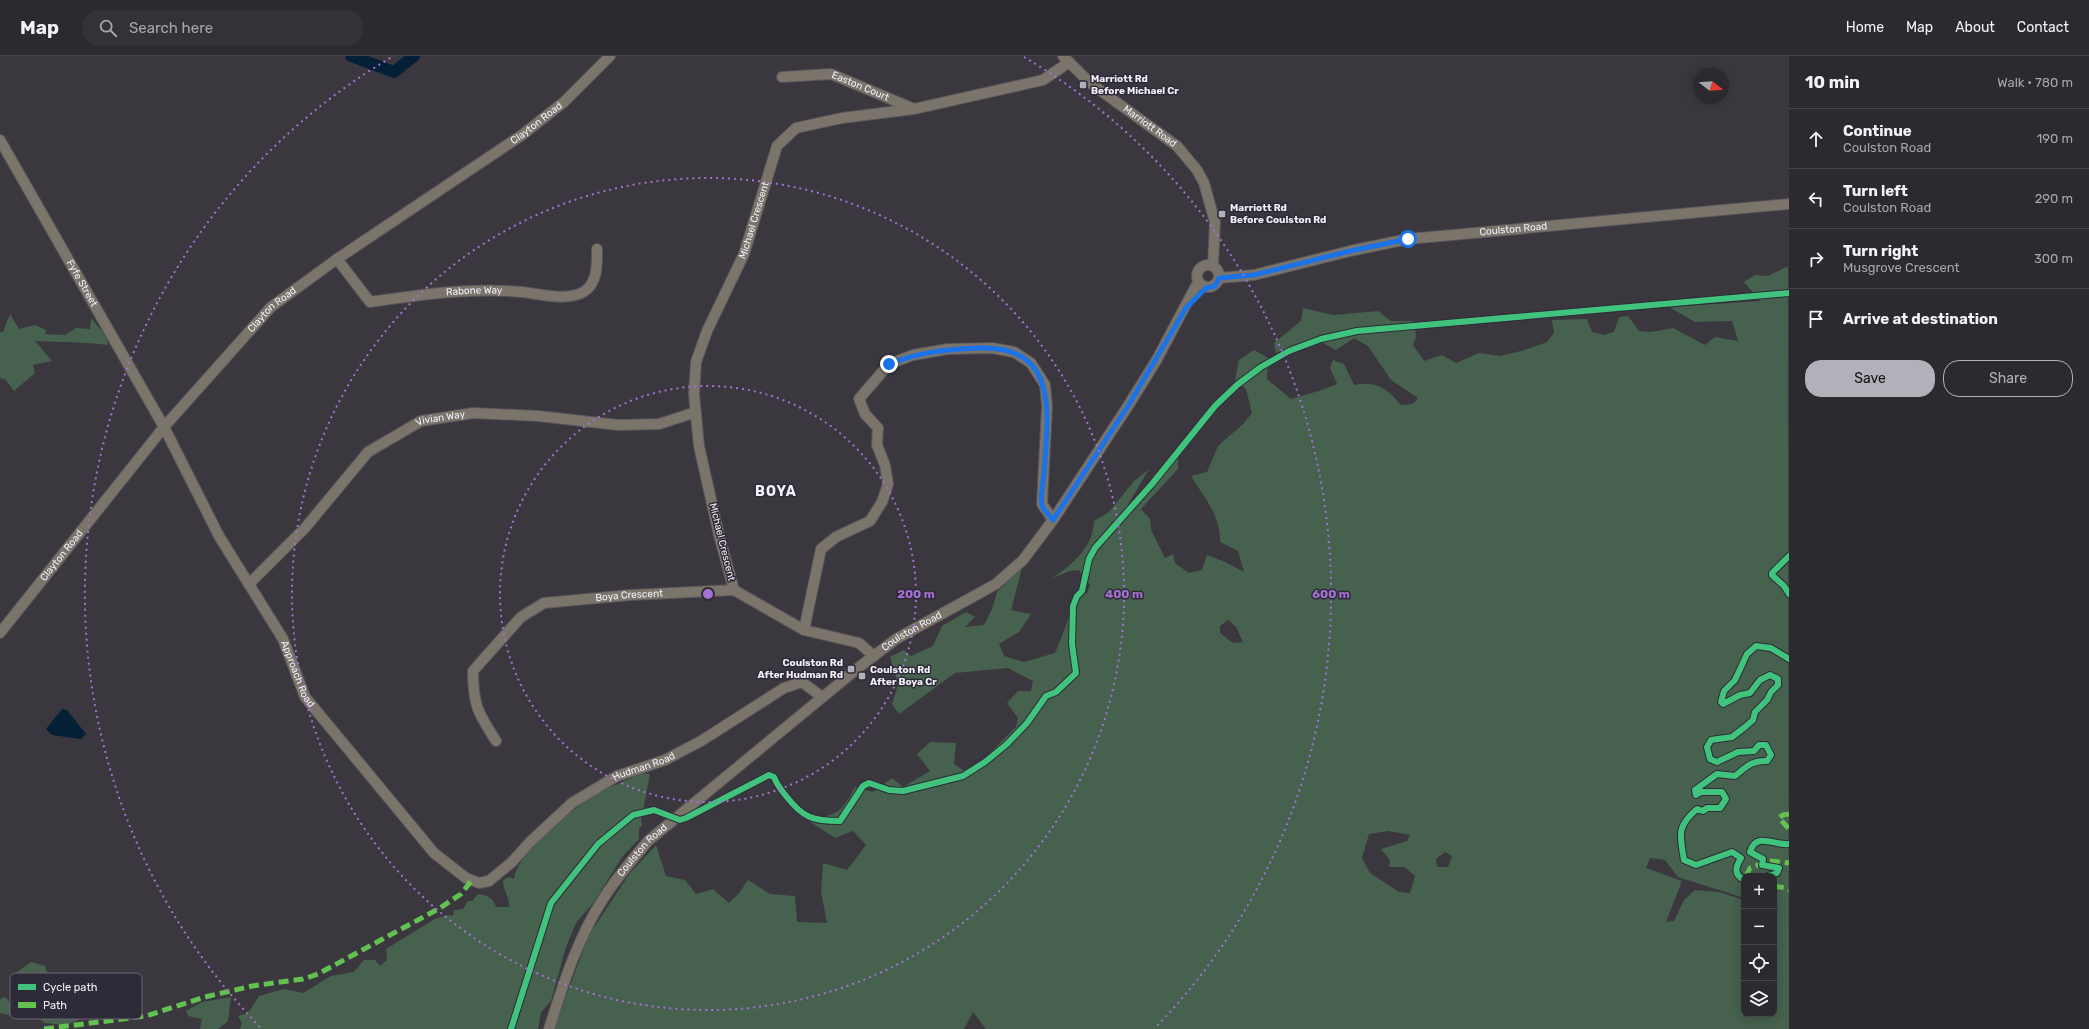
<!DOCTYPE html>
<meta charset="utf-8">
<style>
body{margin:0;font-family:Rubik,sans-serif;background:#343236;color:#f1f3f6}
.controls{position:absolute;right:12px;bottom:12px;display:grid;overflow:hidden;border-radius:8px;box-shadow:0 2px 10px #0003}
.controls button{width:36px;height:36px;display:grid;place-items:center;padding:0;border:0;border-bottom:1px solid #48464a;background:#2c2a2e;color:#f1f3f6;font:20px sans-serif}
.compass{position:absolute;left:1693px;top:12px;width:36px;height:36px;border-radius:50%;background:#2c2a2e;box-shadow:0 2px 10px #0003;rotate:107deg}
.stop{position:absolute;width:12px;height:12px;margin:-9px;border:3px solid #1a73e8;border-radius:50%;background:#fff}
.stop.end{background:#1a73e8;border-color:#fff;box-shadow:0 1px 4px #0008}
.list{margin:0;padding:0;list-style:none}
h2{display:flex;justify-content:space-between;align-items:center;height:52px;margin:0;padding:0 16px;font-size:17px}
h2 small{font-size:13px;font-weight:400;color:#a6a7aa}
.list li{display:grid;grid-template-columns:26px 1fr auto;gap:12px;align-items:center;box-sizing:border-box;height:60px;padding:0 16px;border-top:1px solid #48464a}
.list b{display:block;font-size:15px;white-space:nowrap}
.list p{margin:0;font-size:13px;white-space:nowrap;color:#a6a7aa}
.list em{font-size:13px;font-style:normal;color:#a6a7aa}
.actions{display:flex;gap:8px;padding:12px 16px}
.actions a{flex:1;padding:9px 0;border:1px solid #b2b0b8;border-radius:16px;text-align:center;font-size:14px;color:#b2b0b8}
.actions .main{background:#b2b0b8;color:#111}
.icon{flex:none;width:22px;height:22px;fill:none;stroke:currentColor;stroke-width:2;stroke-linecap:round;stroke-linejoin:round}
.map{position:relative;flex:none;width:1789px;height:973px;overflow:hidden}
header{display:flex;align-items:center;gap:24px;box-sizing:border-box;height:56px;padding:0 20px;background:#2c2a2e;border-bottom:1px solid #48464a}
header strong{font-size:19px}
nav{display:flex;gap:22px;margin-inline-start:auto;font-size:14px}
.search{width:280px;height:36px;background:#343236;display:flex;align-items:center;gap:10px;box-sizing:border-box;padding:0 14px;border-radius:16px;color:#a6a7aa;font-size:15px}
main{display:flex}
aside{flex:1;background:#2c2a2e}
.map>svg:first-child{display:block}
.green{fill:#46614e;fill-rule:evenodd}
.water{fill:#051f37}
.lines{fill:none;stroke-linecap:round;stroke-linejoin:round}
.river{stroke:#051f37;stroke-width:12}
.minor-casing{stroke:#58565b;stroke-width:12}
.minor{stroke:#7b746b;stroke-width:10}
.quiet{stroke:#63c152;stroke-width:5;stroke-dasharray:10 5;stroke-linecap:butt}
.cycleway-casing{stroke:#2f2a38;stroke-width:8}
.cycleway{stroke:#40c37c;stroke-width:6}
.route{stroke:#1a73e8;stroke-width:5}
.ring{fill:none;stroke:#a571d3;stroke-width:2;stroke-dasharray:2 4}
.poi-dot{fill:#b2b0b8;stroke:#2f2a38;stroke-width:1.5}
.labels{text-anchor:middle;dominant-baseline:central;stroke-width:3;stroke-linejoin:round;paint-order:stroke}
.poi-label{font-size:10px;font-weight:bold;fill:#f3f0f9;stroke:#2f2a38;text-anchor:start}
.street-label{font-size:10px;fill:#f3f0f9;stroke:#2f2a38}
.district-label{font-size:14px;font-weight:bold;letter-spacing:1px;fill:#f3f0f9;stroke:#2f2a38}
.key{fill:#2f2a38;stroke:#6a6572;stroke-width:1}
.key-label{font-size:11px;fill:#f3f0f9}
.centre{fill:#a571d3;stroke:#2f2a38;stroke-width:2}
.ring-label{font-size:12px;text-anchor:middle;font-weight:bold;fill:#a571d3;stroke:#2f2a38;stroke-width:3;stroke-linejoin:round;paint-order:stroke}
</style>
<header>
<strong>Map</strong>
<div class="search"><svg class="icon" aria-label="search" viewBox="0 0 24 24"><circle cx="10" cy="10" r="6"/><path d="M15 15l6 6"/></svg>Search here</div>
<nav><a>Home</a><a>Map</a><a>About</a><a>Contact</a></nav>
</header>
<main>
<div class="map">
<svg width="1789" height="973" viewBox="0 0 1789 973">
<rect width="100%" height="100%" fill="#3a383e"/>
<g class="green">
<path d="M1788,210L1789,973H986L973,956L964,973H554L589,879L630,817L656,789L666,820L685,824L696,838L713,833L729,847L740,836L748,824L770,838L795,840L797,866L827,867L821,836L823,807L847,814L866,789L853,775L835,782L809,765C838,757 841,758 855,731L873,736L892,722L903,731L930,715L917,698L930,686L956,687L954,708L966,716L984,703L1016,671L1018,662L1007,647L1018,635H1031L1033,625L1008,612L955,617L899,658L892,648L898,629L890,601L904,594L911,600L933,590L942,570L966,556L975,561L965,571L984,569L992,553L997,536L1022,512L1011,554L1031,558L1019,576L999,588L1004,600L1024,606L1055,597L1071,557L1074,541L1087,537L1090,529L1079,514L1070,515L1053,522C1073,507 1093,492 1094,465L1109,456L1134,425L1149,413L1126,452L1127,458L1151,434L1178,400V413L1141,453L1150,463L1151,474L1165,502L1173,498L1175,507L1189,517L1202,514L1207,499L1223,505L1244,516L1238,495L1220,486C1221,460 1204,441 1191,420L1207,416L1218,390L1243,368L1252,357L1246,333L1235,324L1239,304L1254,294L1268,302L1267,323L1291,343L1322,334L1337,328L1330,312L1333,304L1344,308L1354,329C1377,325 1387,332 1401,349L1413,348L1418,342L1391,324L1368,290L1354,282L1336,294L1314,282L1276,297L1274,287L1301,265L1303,252L1333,259L1378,255L1391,265H1414L1416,281L1413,289L1424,305L1442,299L1456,307L1479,297L1500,300L1525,294L1547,286L1554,277L1552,264L1587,263L1592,276L1604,279L1614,276L1619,261L1628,260L1639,275L1651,276L1673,272L1705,289L1715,281L1738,285L1732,265L1695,266L1669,251L1760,245L1744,226L1755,219L1768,220ZM1228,564L1236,571L1243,586L1233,587L1220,577V570ZM1388,775L1410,779L1407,785L1381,793L1390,804L1389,811H1404L1415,820L1410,837L1399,836L1370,817L1362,802L1369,778ZM1445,796L1452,800L1448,811H1437L1436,803ZM1650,802L1665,804L1678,821L1744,842V820H1774V852L1782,855L1774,853V958H1744V844L1719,836L1695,834L1684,844L1674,865L1666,866L1682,825L1646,812Z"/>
<path d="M10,258L19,273L35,269L46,274L45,278L65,279L76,272L90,273L91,262L106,280L108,289C84,286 60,286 35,285L52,305L33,309L35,317L14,335L5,323L0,322V276H3Z"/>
<path d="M642,717L650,718L641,765L642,769L639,773V783L623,800L593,847L576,867L566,891L551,945L541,956L538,973H240L242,967L238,960L248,957L259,940L284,933L303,937L331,920L354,916L364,904H375L380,910L387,904L386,893L435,863L447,859L453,860L454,854L463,853L468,845H472L478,838C488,839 493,842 496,851H509C510,840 503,836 503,824L509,821L514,823C519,793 573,752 599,737C613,729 628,724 642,717Z"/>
<polygon points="31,906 45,910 49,923 37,934 40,940 50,935 60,937 79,934 87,961 66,969 45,967 34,959 16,961 0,957 0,943 5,941 15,952 21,933 16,917"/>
<polygon points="231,941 228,965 218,973 200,973 202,963 188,960 186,955 202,946"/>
</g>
<polygon class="water" points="62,653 67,654 86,678 81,683 52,679 46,673"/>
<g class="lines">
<polyline class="river" points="351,0 394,16 414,0"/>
<g class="minor-casing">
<g id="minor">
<path id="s1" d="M1063,0L1090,27L1177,90L1197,114L1204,127L1215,166L1213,210"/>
<path id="s2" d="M782,21L831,18L912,52"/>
<path id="s3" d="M0,84L164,371L219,480L283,583L305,641L434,797L466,822L479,827L489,825L512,806L530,786L572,747L617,720L665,704L701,685L784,632L802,626L822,641"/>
<path id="s4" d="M337,203L370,246C420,239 470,231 522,236C540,238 569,246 585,235C598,226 597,207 597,193"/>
<circle cx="1208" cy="220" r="11"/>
<path id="s5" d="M1219,222L1254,219L1350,195L1408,183L1789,148"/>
<path id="s6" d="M249,528L305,472L368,396L421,365L473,357L538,360L618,369L659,368L696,356"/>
<path id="s7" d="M734,534L719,479L699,390L694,338L696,306L707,275L744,198L777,90L796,72L842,62L914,53L1043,24L1068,7"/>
<polyline points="804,574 821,493 836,481 870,465 882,446 888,428 885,409 877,389 878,372 865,358 859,343 889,308 913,299 948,293 992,292 1014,296 1031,307 1045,329 1047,350 1042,448 1053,464"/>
<path id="s8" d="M0,577L164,371L271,251L337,203L522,79L564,46L610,0"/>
<path id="s9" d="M496,685C478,657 473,649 473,615L521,561L544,547L630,539L734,534L804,574L859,587L874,600"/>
<path id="s10" d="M549,973C563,929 577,883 603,843C616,822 632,804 648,785L858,612L896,583L996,528L1023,504L1053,464L1128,350L1156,305L1198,226"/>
</g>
</g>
<use href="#minor" class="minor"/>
<g class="quiet">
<polyline points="1789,758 1783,759 1779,762 1789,773"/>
<polyline points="1746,820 1750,812 1769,805 1789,807"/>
<polyline points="1774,830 1786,832 1789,834"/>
<polyline points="44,973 146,960 205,941 252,930 303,923 318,918 440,852 461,838 472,824"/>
</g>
<g class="cycleway-casing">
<g id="cycleway">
<polyline points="1789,500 1772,517 1772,519 1784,530 1789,538"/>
<path d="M1768,820L1777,817L1779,812L1762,809L1763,803L1750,796C1756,775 1775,790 1789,788"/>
<path d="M1744,822H1741C1733,816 1737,809 1741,802L1732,796L1696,809L1684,804C1680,779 1676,771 1697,753L1703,755L1707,752H1720L1726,743L1722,736H1701L1696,739L1695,734L1717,718L1735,720C1746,711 1752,704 1767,705L1771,699L1766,689H1759L1754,695L1738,696L1717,706L1710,703L1707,691L1711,684L1732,681L1745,671L1753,664L1755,656L1767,644L1771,636L1778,629V623L1770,619L1760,624L1750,637L1740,639L1723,648L1721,646L1724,635L1735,624L1747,598L1756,590L1771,592L1789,603"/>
<path d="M511,973L551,847L598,788L633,759L654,754L680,764L686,762L769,719L774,721C777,729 781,734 786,740C803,762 813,765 840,765L863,730L869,727L889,734L903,735L963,720L985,706L1007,688L1027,667L1046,640L1056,636L1076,617L1072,588L1073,550L1077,540L1082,535L1089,503L1095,492L1152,428L1215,350L1237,329L1261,311L1289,295L1321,283L1357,275L1789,237"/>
</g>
</g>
<use href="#cycleway" class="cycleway"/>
</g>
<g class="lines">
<path class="route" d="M889,308C920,296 947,293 981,292C1062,290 1047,363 1044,419C1043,427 1040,441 1042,449C1044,455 1049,459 1053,464L1128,350L1186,252L1206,232L1215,230L1219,222L1254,219L1350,195L1408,183"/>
</g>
<g class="ring">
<circle cx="708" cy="538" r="208"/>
<circle cx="708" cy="538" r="416"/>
<path d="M260 971A623 623 0 0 1 392 1M1024 1A623 623 0 0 1 1156 971"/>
</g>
<g class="poi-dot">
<rect x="1079" y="25" width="8" height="8" rx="2"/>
<rect x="1218" y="154" width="8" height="8" rx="2"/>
<rect x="847" y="609" width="8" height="8" rx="2"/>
<rect x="858" y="616" width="8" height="8" rx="2"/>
</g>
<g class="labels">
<g class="poi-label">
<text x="1091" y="23">Marriott Rd<tspan x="1091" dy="12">Before Michael Cr</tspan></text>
<text x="1230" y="152">Marriott Rd<tspan x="1230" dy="12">Before Coulston Rd</tspan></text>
<text x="843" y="607" text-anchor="end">Coulston Rd<tspan x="843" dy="12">After Hudman Rd</tspan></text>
<text x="870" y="614">Coulston Rd<tspan x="870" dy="12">After Boya Cr</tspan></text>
</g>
<g class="street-label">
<text stroke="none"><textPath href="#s2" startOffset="81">Easton Court</textPath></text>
<text stroke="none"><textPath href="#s8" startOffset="747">Clayton Road</textPath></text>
<text stroke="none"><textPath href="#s1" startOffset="112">Marriott Road</textPath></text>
<text stroke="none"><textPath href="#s7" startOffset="386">Michael Crescent</textPath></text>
<text stroke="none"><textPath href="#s5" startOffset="299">Coulston Road</textPath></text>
<text stroke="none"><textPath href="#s3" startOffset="165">Fyfe Street</textPath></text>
<text stroke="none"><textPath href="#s4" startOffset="159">Rabone Way</textPath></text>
<text stroke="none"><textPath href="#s8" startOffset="423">Clayton Road</textPath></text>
<text stroke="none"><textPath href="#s6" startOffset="259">Vivian Way</textPath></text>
<text transform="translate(722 486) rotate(76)">Michael Crescent</text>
<text stroke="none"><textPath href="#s8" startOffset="99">Clayton Road</textPath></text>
<text stroke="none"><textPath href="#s9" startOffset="260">Boya Crescent</textPath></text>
<text stroke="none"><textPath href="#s10" startOffset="552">Coulston Road</textPath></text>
<text stroke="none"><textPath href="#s3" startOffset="612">Approach Road</textPath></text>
<text stroke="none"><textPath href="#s3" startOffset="1098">Hudman Road</textPath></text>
<text stroke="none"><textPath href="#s10" startOffset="204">Coulston Road</textPath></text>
</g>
<g class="district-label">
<text x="776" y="435">BOYA</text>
</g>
</g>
<rect x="10" y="917" width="132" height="46" rx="6" class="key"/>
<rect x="18" y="928" width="18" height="6" fill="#40c37c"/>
<rect x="18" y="946" width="18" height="6" fill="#63c152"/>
<g class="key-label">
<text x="43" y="935">Cycle path</text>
<text x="43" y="953">Path</text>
</g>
<circle cx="708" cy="538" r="6" class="centre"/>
<g class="ring-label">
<text x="916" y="542">200 m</text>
<text x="1124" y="542">400 m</text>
<text x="1331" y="542">600 m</text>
</g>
</svg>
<div class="controls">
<button>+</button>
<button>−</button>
<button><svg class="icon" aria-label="locate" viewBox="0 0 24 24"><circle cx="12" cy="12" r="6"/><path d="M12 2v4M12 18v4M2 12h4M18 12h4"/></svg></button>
<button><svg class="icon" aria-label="layers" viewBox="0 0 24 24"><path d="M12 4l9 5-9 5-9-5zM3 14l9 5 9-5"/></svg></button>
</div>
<svg class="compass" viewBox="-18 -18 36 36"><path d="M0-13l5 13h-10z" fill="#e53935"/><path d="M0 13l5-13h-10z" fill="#a6a7aa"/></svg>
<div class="stop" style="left:1408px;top:183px"></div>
<div class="stop end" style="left:889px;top:308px"></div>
</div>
<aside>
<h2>10 min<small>Walk · 780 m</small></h2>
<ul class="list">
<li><svg class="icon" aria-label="ahead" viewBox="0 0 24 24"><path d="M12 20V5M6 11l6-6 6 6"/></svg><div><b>Continue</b><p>Coulston Road</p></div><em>190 m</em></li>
<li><svg class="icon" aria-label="left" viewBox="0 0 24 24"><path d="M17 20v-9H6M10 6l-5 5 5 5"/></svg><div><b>Turn left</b><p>Coulston Road</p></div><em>290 m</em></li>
<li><svg class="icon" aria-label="right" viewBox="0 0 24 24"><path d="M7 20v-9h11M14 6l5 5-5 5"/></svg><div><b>Turn right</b><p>Musgrove Crescent</p></div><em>300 m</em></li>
<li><svg class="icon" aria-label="arrive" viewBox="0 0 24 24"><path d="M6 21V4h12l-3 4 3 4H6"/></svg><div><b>Arrive at destination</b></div></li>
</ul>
<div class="actions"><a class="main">Save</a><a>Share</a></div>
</aside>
</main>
